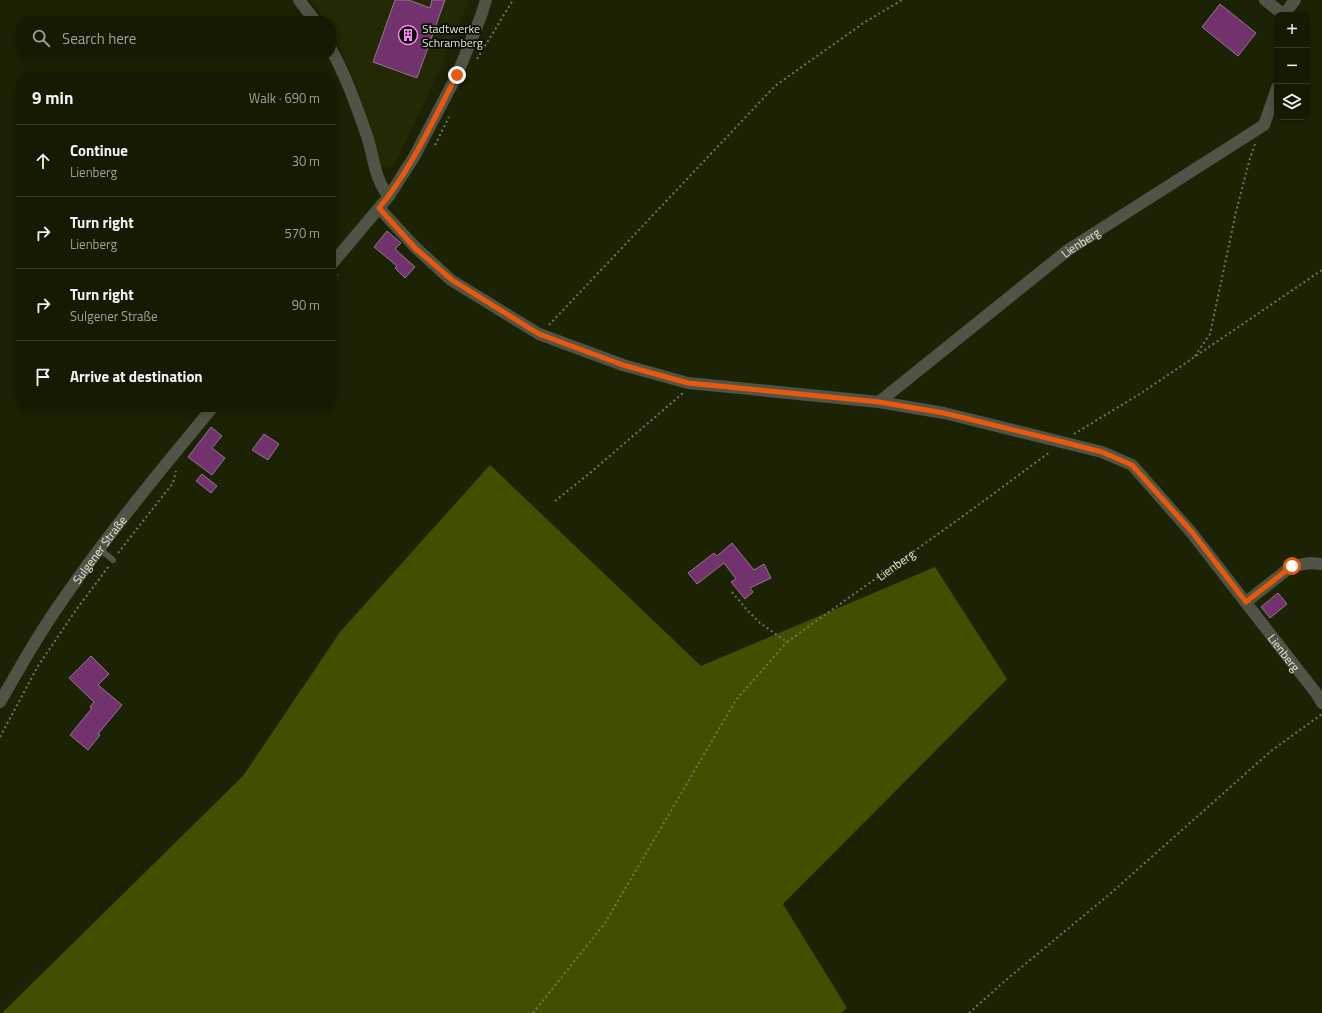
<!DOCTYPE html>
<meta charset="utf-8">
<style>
body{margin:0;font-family:"Titillium Web",sans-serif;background:#1e230d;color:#f1f3f6}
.controls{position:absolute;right:12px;top:12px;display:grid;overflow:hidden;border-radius:8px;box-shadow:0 2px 10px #0003}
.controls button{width:36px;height:36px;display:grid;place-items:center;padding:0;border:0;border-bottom:1px solid #343825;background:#151a03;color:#f1f3f6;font:20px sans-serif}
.stop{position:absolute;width:12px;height:12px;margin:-9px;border:3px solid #ea580c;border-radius:50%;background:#fff}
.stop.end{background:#ea580c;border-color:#fff;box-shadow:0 1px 4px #0008}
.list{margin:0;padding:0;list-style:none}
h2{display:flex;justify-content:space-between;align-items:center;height:52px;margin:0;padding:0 16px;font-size:17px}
h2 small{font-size:13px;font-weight:400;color:#9da19a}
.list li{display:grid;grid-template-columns:26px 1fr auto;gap:12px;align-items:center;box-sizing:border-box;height:72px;padding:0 16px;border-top:1px solid #343825}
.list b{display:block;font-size:15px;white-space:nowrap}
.list p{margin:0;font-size:13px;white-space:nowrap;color:#9da19a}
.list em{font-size:13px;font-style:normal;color:#9da19a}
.icon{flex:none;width:22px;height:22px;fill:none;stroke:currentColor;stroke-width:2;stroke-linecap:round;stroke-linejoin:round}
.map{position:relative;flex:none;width:1322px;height:1013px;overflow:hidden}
.search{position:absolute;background:#151a03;box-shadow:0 2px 10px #0003;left:16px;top:16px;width:320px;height:44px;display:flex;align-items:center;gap:10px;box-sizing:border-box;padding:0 14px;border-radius:16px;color:#9da19a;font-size:15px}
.panel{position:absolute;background:#151a03;box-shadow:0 2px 10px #0003;left:16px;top:72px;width:320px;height:340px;border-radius:16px}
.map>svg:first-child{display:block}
.built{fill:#222903}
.forest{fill:#424f00}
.building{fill:#72326d;stroke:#92778f}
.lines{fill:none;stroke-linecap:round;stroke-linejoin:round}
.path{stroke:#70765d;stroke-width:2;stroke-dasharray:2 3;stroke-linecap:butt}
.service{stroke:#505446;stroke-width:6}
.minor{stroke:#505446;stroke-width:12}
.tertiary{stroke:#505446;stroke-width:12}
.route{stroke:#ea580c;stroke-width:5}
.labels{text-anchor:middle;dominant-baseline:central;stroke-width:3.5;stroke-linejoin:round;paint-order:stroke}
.poi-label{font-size:12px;fill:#e4e9d7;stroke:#070a02;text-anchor:start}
.street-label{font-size:12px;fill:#e4e9d7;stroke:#070a02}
</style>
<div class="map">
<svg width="1322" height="1013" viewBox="0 0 1322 1013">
<rect width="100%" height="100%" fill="#1c2204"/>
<polygon class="built" points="310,0 469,0 441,68 393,167 380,165 359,92 331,28 331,21 326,21"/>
<polygon class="forest" points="490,465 701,666 935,567 1007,679 783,904 847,1008 841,1013 2,1013 243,776 340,632"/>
<g class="building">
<polygon points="395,0 409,0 430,8 432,0 445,0 417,78 373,62"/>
<polygon points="1220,4 1256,33 1238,56 1202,27"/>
<polygon points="387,231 401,243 395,249 415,267 405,278 395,268 397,266 374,247"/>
<polygon points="211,427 222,436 212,448 225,458 212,475 188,457"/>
<polygon points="264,434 279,444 268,460 252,450"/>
<polygon points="202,474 217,486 211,493 196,481"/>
<polygon points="732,543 754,570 764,564 771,578 750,588 753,592 745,599 731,582 736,579 724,563 697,584 688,573 714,553 717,556"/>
<polygon points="1278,593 1287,604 1270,618 1261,607"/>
<polygon points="91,656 109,674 98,685 122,705 98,734 100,735 88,750 70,735 92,708 90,707 94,702 69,678"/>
</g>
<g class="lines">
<g class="path">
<polyline points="477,59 513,0"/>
<polyline points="435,145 449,117"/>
<polyline points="331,283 338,275"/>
<polyline points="549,325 775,86 865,22 902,0"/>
<polyline points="1195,356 1210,334 1236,212 1250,158 1255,144"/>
<polyline points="1074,434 1143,392 1322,270"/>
<polyline points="555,501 590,473 683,393"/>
<polyline points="118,553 173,483 176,471"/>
<path id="s1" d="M732,592L747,610L760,623L787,642L966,514L1050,452"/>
<polyline points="0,737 38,666 76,610 109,566"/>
<polyline points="533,1013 605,923 736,700 787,642"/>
<polyline points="969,1013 1006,980 1111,893 1271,751 1322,714"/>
</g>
<polyline class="service" points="100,549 113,560"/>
<g class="minor">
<polyline points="299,0 315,21"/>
<polyline points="1265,0 1284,15"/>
<polyline points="1284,15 1295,0"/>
<path d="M331,49C347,78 357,108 368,139C374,159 375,181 389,196"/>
<path id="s2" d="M379,208L415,247L451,280L539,334L623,365L688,383L879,402L944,413L1102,452L1132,465L1191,532L1316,693L1322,703"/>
<path id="s3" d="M879,402L1068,250L1264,125L1277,88"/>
<polyline points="1246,602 1292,566 1310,563 1322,564"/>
</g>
<g class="tertiary">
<polyline points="331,265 389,196 414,157 457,75 481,16 486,0"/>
<path id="s4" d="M0,702C18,671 35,640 55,611C103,540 158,473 213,407"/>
</g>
</g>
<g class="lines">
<path class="route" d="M457,75C433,120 412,168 379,208L415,248L452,280L539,334L623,365L688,383L879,402L944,413L1063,442L1102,452L1132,465L1192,532L1246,602L1292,566"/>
</g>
<defs>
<g id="building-ring" transform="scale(1)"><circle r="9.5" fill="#070a02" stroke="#f688ed" stroke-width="1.5"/><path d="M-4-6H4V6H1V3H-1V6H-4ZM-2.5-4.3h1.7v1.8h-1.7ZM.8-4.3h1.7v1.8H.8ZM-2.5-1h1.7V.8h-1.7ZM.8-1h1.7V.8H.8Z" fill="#f688ed"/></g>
</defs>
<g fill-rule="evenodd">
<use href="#building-ring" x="408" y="35"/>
</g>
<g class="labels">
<g class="poi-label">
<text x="422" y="28">Stadtwerke<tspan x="422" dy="14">Schramberg</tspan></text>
</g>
<g class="street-label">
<text stroke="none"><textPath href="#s3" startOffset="257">Lienberg</textPath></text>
<text stroke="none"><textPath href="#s4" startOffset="182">Sulgener Straße</textPath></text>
<text stroke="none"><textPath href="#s1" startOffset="208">Lienberg</textPath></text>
<text stroke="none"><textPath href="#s2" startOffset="1057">Lienberg</textPath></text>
</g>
</g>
</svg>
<div class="controls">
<button>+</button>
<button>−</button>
<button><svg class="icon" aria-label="layers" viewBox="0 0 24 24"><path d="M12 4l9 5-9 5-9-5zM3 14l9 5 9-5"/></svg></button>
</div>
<div class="stop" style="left:1292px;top:566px"></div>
<div class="stop end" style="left:457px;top:75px"></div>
<div class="search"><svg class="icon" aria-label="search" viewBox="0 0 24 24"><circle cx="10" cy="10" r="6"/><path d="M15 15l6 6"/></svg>Search here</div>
<section class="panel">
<h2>9 min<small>Walk · 690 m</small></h2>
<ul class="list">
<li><svg class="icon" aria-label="ahead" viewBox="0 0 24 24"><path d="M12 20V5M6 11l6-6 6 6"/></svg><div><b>Continue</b><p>Lienberg</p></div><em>30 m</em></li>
<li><svg class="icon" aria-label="right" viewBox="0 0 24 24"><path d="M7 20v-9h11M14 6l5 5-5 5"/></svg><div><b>Turn right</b><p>Lienberg</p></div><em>570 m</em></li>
<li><svg class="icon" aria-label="right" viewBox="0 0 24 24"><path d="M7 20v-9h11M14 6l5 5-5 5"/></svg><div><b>Turn right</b><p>Sulgener Straße</p></div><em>90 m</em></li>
<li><svg class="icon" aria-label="arrive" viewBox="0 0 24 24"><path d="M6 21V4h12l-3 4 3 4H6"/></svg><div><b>Arrive at destination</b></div></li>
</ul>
</section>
</div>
